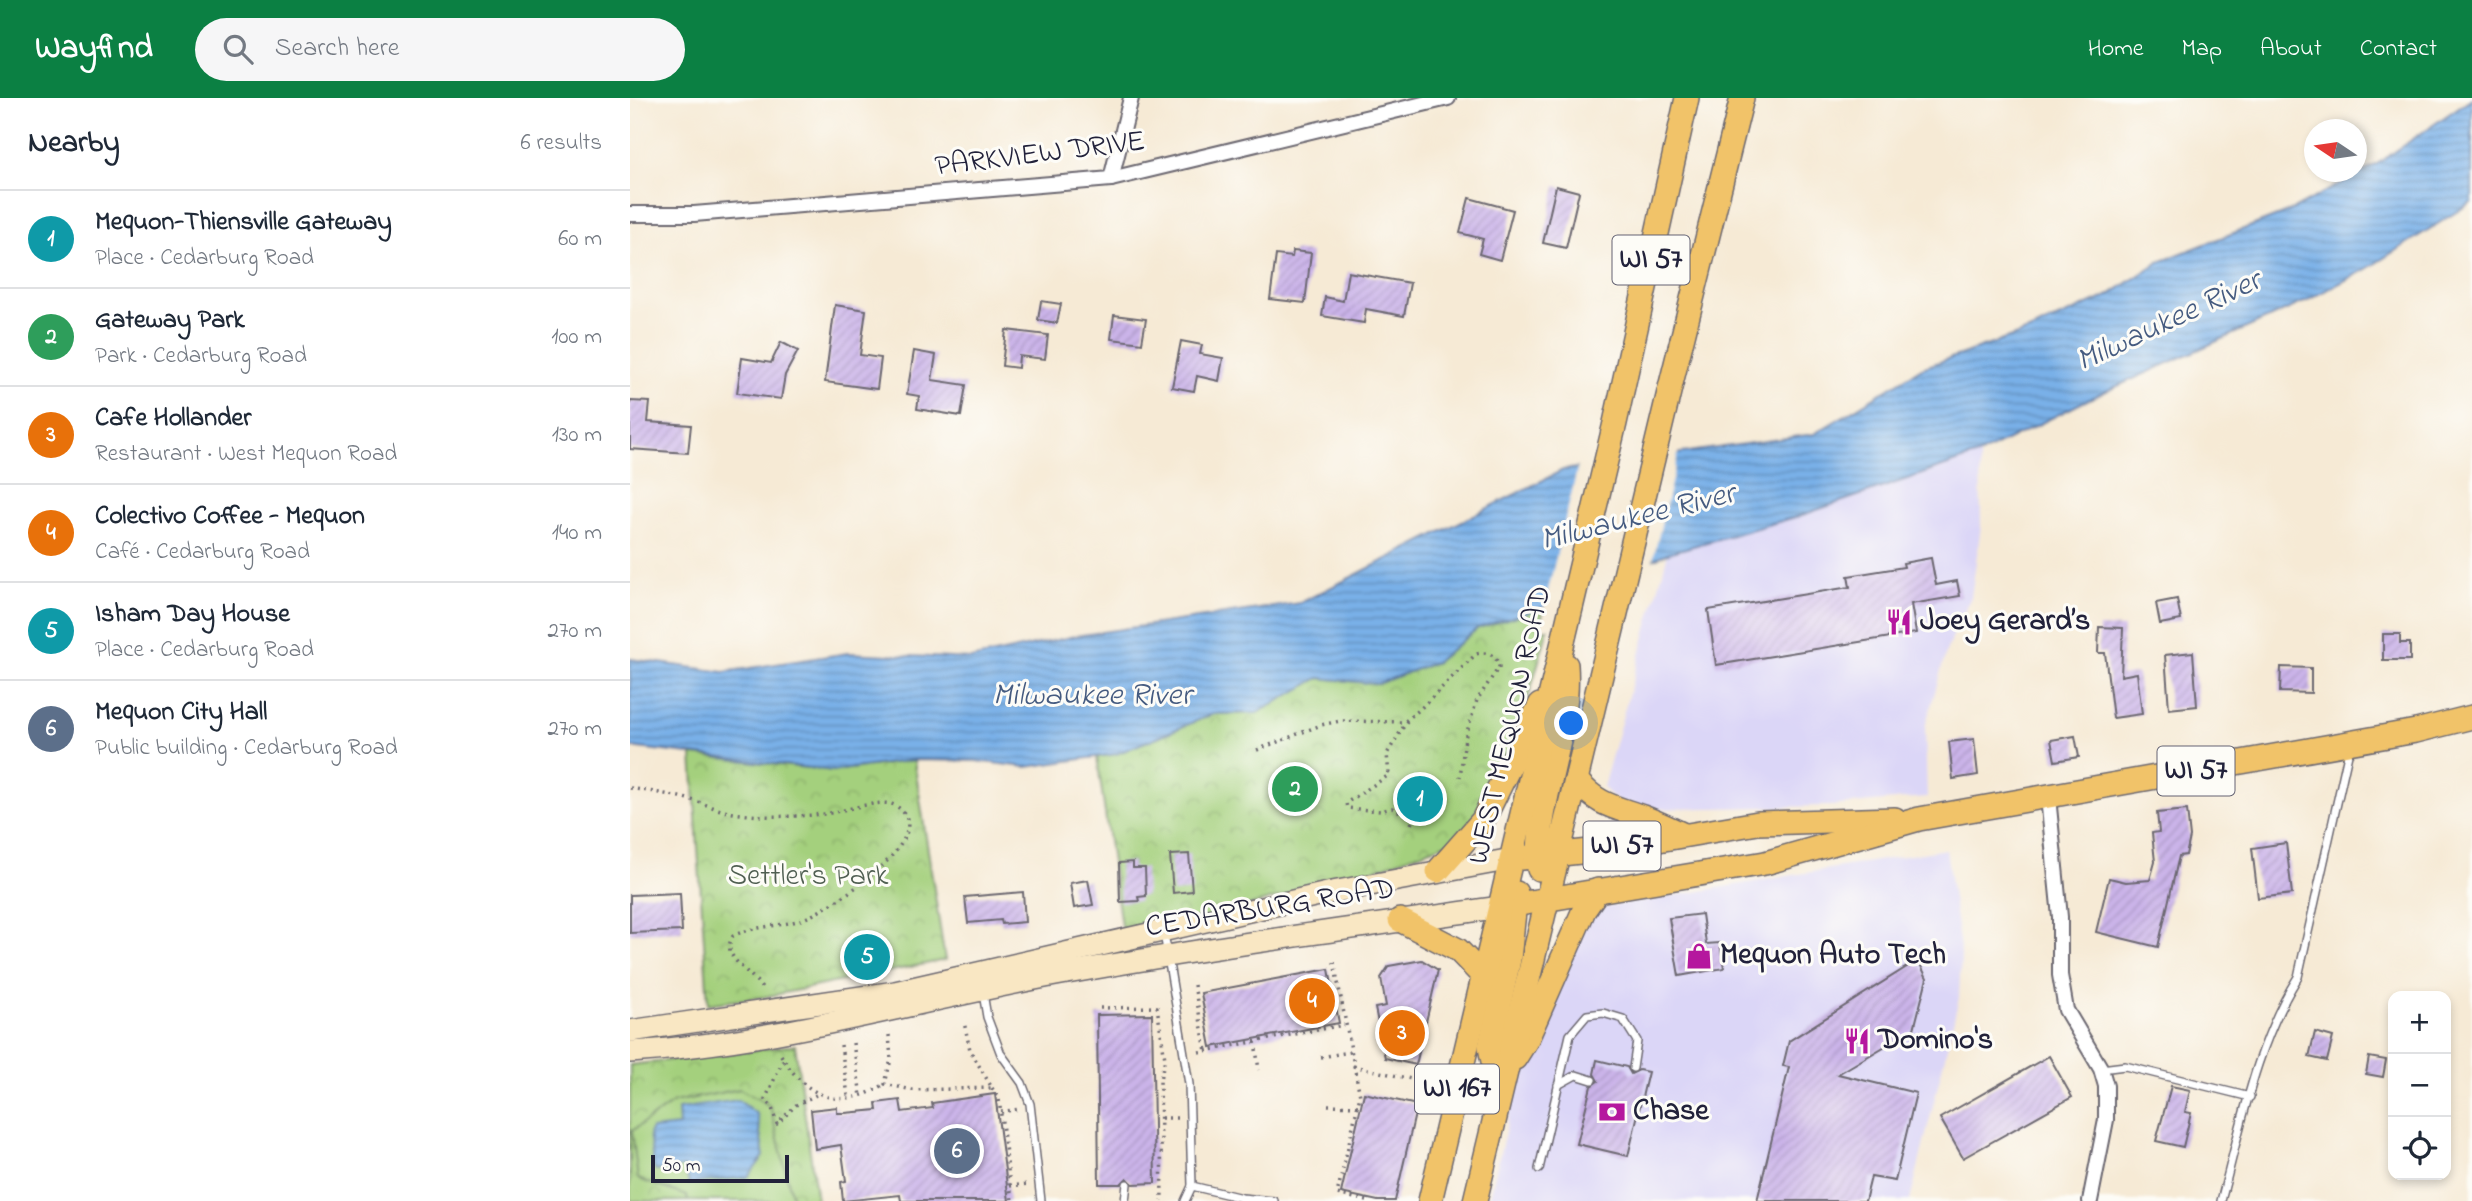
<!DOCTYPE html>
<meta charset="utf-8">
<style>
body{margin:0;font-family:"Indie Flower",sans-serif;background:#f6f6f7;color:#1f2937}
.controls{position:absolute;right:21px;bottom:21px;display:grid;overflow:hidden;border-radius:14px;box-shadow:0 4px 10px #0003}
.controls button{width:63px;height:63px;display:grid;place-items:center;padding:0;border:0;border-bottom:2px solid #e0e1e3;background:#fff;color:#1f2937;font:35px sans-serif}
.compass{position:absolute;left:1674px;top:21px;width:63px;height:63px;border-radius:50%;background:#fff;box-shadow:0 4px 10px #0003;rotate:283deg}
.scale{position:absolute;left:21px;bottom:18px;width:138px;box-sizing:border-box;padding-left:7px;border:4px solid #22223b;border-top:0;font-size:19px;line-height:24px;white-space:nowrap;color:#22223b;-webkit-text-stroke:5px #fdfcf7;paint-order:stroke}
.you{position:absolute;left:942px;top:626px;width:24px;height:24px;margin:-18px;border:5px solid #fff;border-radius:50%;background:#1a73e8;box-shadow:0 0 0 10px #1a73e833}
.badge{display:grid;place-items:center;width:46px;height:46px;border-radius:50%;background:#0b8043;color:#fff;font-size:23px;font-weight:700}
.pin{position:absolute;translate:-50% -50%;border:4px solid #fff;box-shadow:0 2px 7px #0006}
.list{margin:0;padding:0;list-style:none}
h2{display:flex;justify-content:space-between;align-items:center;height:91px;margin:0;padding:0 28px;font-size:30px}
h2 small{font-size:23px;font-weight:400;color:#747a83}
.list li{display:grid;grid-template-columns:46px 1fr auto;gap:21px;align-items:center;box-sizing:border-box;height:98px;padding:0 28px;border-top:2px solid #e0e1e3}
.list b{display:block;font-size:26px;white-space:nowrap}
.list p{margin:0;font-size:23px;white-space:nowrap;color:#747a83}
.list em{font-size:23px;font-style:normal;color:#747a83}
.icon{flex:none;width:38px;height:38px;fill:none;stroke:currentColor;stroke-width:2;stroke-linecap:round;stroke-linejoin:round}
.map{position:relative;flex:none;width:1842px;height:1103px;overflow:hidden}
header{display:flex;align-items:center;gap:42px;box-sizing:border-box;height:98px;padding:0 35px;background:#0b8043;color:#fff}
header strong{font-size:33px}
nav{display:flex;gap:38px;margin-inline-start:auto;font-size:24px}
.search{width:490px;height:63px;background:#f6f6f7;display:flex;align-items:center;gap:18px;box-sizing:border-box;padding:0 24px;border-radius:38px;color:#747a83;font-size:26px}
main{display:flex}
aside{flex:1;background:#fff}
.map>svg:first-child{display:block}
.built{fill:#dbd6f7}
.park{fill:url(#park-crowns);stroke:#63795c;stroke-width:2}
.pitch{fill:#a4d07d;stroke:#63795c;stroke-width:2}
.water{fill:url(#water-rules);stroke:#4e6992;stroke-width:2}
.pier{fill:#f6ead5}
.building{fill:url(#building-hatch)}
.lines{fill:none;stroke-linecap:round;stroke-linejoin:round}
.service-casing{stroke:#6c6871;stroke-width:10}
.minor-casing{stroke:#6c6871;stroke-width:18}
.secondary-casing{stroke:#6c6871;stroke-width:24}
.primary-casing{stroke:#6c6871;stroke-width:26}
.path{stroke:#6c6871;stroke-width:3.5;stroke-dasharray:2 5;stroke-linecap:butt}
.service{stroke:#fff;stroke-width:7}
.minor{stroke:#fff;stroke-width:14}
.secondary{stroke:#f9e7c3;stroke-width:21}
.primary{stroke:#f1c369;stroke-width:23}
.labels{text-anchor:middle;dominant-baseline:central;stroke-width:6;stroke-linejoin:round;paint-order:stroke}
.shield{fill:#fdfcf7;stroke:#646373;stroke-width:2}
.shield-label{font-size:28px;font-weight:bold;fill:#22223b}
.street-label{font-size:30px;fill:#22223b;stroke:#fdfcf7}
.poi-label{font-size:30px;font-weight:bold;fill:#22223b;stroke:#fdfcf7;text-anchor:start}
.park-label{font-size:30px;fill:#505f52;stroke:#fdfcf7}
.water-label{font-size:32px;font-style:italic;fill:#455b80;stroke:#fdfcf7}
</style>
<header>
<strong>Wayfind</strong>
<div class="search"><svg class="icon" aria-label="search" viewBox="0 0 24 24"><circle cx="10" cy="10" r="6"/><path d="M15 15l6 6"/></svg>Search here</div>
<nav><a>Home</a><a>Map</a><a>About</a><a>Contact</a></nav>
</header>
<main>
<aside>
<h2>Nearby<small>6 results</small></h2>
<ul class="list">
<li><span class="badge" style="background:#0f9aa8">1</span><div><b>Mequon-Thiensville Gateway</b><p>Place · Cedarburg Road</p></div><em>60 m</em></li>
<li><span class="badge" style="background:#2e9e5b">2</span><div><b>Gateway Park</b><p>Park · Cedarburg Road</p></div><em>100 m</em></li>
<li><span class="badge" style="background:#e8710a">3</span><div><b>Cafe Hollander</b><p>Restaurant · West Mequon Road</p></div><em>130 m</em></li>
<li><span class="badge" style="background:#e8710a">4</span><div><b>Colectivo Coffee - Mequon</b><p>Café · Cedarburg Road</p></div><em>140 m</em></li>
<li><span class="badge" style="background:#0f9aa8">5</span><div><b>Isham Day House</b><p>Place · Cedarburg Road</p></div><em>270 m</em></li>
<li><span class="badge" style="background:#5c6f8a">6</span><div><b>Mequon City Hall</b><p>Public building · Cedarburg Road</p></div><em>270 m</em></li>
</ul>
</aside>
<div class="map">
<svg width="1842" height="1103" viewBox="0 0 1842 1103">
<defs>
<pattern id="park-crowns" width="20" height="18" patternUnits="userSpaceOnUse" patternTransform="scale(1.75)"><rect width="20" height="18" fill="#a4d07d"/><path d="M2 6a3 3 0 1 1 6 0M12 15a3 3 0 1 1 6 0" fill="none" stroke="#8db26d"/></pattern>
<pattern id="water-rules" width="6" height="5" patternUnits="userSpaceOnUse" patternTransform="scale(1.75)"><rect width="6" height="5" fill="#79b0e8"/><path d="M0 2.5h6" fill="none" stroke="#638fbd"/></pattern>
<pattern id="building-hatch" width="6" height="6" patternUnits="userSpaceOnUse" patternTransform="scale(1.75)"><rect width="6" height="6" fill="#cbb4e9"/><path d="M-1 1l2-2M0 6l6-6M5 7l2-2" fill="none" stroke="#ae9ac9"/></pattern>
</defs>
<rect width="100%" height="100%" fill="#fdfcf7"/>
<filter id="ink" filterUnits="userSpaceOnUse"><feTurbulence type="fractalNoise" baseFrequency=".0143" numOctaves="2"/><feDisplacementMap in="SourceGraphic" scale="14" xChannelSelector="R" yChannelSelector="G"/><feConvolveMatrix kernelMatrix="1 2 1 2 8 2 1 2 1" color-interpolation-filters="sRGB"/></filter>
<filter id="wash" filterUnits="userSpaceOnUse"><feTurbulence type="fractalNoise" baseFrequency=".00686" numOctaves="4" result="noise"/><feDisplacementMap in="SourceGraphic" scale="28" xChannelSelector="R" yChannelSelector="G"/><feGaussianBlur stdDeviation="1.57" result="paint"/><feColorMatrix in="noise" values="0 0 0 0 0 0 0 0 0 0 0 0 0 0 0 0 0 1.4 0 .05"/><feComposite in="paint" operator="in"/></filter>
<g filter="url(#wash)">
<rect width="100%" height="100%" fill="#f6ead5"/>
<g class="built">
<polygon points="1350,356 1351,428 1341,499 1317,551 1295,629 1297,699 1200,708 1024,711 986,702 973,689 1038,455 1169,418"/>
<polygon points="1316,751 1331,857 1329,900 1280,1103 859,1103 888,978 955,823 962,815 971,810"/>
</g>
<g class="park">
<polygon points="914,509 909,532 918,531 892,622 845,723 826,742 735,775 584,818 492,835 467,659 486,656 583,616 627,615 689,580 747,586 806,564 848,530"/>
<polygon points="62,657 204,673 284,662 315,862 134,899 78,906"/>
<polygon points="165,947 187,1103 0,1103 0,967"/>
</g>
<polygon class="pitch" points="110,991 140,1008 163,1103 58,1103 57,1098 8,1081 2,1033 44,1004"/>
<g class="water">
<polygon points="1842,0 1842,104 1735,172 1674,204 1463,299 1350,356 1169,418 1038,455 914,509 848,530 806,564 747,586 689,580 627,615 583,616 486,656 396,669 346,663 284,662 204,673 0,649 0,561 94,574 218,555 341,561 445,538 670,505 933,372 1184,336 1292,270 1399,233 1478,198 1529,164 1660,113 1747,66"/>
<polygon points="108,1002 127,1016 134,1058 118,1079 59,1086 55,1069 27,1073 24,1071 19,1036 22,1031 49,1028 48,1011"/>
</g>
<polygon class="pier" points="1049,352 1022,466 913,513 949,364"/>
<g id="blocks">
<g class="building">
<polygon points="926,88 949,94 936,150 913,145"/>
<polygon points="839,100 883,112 870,162 849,156 853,141 830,135"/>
<polygon points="663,153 681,155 675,205 640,201 646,157 662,159"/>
<polygon points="718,174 780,185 774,218 736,211 734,225 692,218 695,199 713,203"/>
<polygon points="411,203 431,206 427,225 408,222"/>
<polygon points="205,207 236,212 230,257 251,260 247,291 195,284"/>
<polygon points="484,217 516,221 512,245 481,241"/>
<polygon points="376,232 418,237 415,261 389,258 388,270 372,268"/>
<polygon points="551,243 572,247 570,256 593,260 589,283 567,278 564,293 542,289"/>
<polygon points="151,244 168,253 155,277 151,301 107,295 112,260 141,265"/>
<polygon points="284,253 306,257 302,282 336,287 331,318 287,311 289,298 277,296"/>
<polygon points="0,303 20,304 18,324 61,327 58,355 0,351"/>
<polygon points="1301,460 1306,487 1327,483 1330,498 1281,506 1286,535 1086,567 1078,512 1220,489 1218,478 1274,469 1273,465"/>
<polygon points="1547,501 1551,522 1530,526 1526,505"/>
<polygon points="1469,529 1493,530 1491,578 1507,575 1512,616 1483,620 1475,555 1468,555"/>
<polygon points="1753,536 1770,536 1770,545 1780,545 1780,562 1753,562"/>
<polygon points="1563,554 1567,608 1539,611 1535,557"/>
<polygon points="1651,569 1681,570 1681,595 1650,594"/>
<polygon points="1445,638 1449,659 1425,663 1421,642"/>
<polygon points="1344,641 1348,677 1323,681 1319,644"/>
<polygon points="1557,712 1560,739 1556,757 1549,758 1528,849 1466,834 1479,780 1496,784 1520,782 1525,764 1522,735 1529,734 1527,715"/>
<polygon points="1656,745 1662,796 1628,800 1622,750"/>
<polygon points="559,756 562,793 543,795 540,757"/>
<polygon points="503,764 503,770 515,770 516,798 508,799 509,803 490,804 489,765"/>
<polygon points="458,782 463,807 444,810 440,785"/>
<polygon points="393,794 395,824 372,826 371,822 338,825 335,799"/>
<polygon points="50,795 52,833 0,835 0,797"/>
<polygon points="1072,816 1076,846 1090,845 1094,870 1049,878 1039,820"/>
<polygon points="247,846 251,867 227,872 223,851"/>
<polygon points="792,862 808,872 786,967 755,960 745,910 756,908 751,880 759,868"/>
<polygon points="1288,862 1297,880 1284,931 1208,976 1286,995 1265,1083 1241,1079 1235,1103 1127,1103 1159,969 1153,968 1159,943"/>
<polygon points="699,871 709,925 581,949 571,895"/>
<polygon points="522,916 525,1085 503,1086 497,1080 491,1086 469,1086 467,917"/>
<polygon points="1685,934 1703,939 1697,963 1679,959"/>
<polygon points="1419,958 1442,999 1333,1060 1310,1020"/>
<polygon points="1739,959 1756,962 1753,979 1736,976"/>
<polygon points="967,962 997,969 1001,976 1009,972 1018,974 998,1058 947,1046 961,988 968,983 964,976"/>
<polygon points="1541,988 1560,992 1555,1014 1561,1015 1553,1049 1526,1043"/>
<polygon points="734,995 787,1007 765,1103 748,1103 711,1095"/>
<polygon points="365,996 379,1103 271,1103 270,1097 213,1103 211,1084 216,1083 211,1047 185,1051 181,1012 207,1009 207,1015 215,1015 247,1012 246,1005 270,1002 272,1014 303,1010 302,1005"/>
</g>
</g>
</g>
<g filter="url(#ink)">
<use href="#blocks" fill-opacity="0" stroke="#6c6871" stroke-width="2"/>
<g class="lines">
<g class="service-casing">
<g id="service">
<polyline points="534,835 559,986 562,1088"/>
<polyline points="353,895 357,919 371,956 392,985 400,1006 411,1103"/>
<polyline points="1471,971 1495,968 1620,999"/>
<polyline points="928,987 946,977 962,982"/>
<polyline points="909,1071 940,937 957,917 973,915 993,921 1007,943 1003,970"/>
<polyline points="495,1103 497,1086"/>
<polyline points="555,1103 562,1088 612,1100 644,1103"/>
<path d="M1591,1103C1611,1029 1626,945 1668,879L1720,647"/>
</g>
</g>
<g class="minor-casing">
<g id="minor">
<polyline points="481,81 501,0"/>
<polyline points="0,116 64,116 481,81 818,0"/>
<polyline points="1418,699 1430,819 1430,877 1436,912 1471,971 1476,988 1476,1022 1460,1103"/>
</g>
</g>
<g class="secondary-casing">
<g id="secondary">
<polyline points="0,933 265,894 702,794 882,761"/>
<path d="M0,954C145,945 285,903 426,877C574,850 722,830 871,809"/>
</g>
</g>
<g class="primary-casing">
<g id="primary">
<path d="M946,682C969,708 982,708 1013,719C1027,724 1041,731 1054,737"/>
<polyline points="882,761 970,752 1128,725 1265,721"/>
<path d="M909,771C906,701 941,637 936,567"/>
<polyline points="808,773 853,722 910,607"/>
<polyline points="871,809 1135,765 1289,721 1786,633 1842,619"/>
<polyline points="770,822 828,852 854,879"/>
<polyline points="885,960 897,941 954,812 968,792"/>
<polyline points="869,992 860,949 879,861 886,795"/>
<polyline points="800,1103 985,325 1057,0"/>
<path d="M845,1103C931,735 1020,367 1112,0"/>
</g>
</g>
<g class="path">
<polyline points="777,623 757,656 759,677 716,705 717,710 750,713 762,710 783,720 780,730"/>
<path d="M627,652L691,627L710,623L774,624L789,612L846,556C857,553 867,557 869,569L847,602L835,640L830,679"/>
<path d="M0,690C23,694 46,697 68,704C78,707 88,712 98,714C129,720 163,719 194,716C212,714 252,699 266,708C314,738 202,808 180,818C155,830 127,826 103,838C88,860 126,875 133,893"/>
<polyline points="704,864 730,998 707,1096 737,1103"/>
<polyline points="564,887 576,953"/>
<polyline points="470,910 527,909 535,961 530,981 532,1103"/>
<polyline points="259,937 261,961 255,986 282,992 362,990 340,952 334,924"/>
<polyline points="625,944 629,972"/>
<polyline points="223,945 231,998"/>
<polyline points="211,947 218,998"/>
<polyline points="569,954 714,927"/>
<path d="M151,957C176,1000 211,1014 255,986"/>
<polyline points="691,959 720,954"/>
<polyline points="153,962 135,1002 141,1007 147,1026 166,1007 186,997"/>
<polyline points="723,968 799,985"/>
<polyline points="362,990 369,1001 382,1103"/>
<polyline points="698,1007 728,1008"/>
<polyline points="371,1014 389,1011"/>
<polyline points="531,1020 550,1020"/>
<polyline points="380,1088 399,1086"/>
</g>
<use href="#service" class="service"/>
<use href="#minor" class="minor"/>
<use href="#secondary" class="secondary"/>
<use href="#primary" class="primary"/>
</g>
</g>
<defs>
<g id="restaurant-bare" transform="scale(2.1)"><path d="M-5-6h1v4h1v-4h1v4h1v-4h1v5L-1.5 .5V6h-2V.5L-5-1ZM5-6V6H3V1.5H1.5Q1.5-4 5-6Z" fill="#b5179e" stroke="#fdfcf7" stroke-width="2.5" paint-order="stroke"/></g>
<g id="shop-bare" transform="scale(2.1)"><path d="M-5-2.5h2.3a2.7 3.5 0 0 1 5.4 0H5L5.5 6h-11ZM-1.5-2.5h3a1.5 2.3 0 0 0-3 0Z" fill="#b5179e" stroke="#fdfcf7" stroke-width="2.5" paint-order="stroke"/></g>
<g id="bank-bare" transform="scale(2.1)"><path d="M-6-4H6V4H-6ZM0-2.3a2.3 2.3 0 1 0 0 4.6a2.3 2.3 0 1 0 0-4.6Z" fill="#b5179e" stroke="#fdfcf7" stroke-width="2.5" paint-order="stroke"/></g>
</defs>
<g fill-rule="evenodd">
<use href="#restaurant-bare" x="1269" y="524"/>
<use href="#shop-bare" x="1069" y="858"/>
<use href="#restaurant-bare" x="1227" y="943"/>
<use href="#bank-bare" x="982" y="1014"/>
</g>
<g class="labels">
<g class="shield">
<rect x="982.5" y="137.5" width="77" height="49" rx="5"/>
<rect x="1527.5" y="648.5" width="77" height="49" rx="5"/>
<rect x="953.5" y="723.5" width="77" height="49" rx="5"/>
<rect x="785" y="966.5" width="84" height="49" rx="5"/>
</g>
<g class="shield-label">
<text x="1021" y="162">WI 57</text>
<text x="1566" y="673">WI 57</text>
<text x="992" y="748">WI 57</text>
<text x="827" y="991">WI 167</text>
</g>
<g class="street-label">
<text transform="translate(410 57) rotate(-7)">PARKVIEW DRIVE</text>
<text transform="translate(881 627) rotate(-77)">WEST MEQUON ROAD</text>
<text transform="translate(640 811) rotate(-9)">CEDARBURG ROAD</text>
</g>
<g class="poi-label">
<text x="1290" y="524">Joey Gerard’s</text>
<text x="1090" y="858">Mequon Auto Tech</text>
<text x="1248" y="943">Domino's</text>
<text x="1003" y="1014">Chase</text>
</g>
<g class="park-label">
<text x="178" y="779">Settler's Park</text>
</g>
<g class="water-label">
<text transform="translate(1539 224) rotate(-25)">Milwaukee River</text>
<text transform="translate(1008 420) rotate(-14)">Milwaukee River</text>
<text x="462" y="598">Milwaukee River</text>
</g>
</g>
</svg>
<div class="controls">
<button>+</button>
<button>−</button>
<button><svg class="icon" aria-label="locate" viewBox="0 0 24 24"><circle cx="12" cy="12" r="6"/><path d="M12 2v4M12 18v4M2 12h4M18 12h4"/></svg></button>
</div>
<svg class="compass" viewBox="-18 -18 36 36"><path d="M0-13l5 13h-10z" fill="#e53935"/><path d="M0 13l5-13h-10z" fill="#747a83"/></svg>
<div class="scale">50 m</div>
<div class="you"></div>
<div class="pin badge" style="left:790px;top:701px;background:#0f9aa8">1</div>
<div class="pin badge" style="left:665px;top:691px;background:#2e9e5b">2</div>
<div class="pin badge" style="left:772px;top:935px;background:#e8710a">3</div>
<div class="pin badge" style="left:682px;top:903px;background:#e8710a">4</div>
<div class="pin badge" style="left:237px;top:859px;background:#0f9aa8">5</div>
<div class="pin badge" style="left:327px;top:1053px;background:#5c6f8a">6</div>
</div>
</main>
